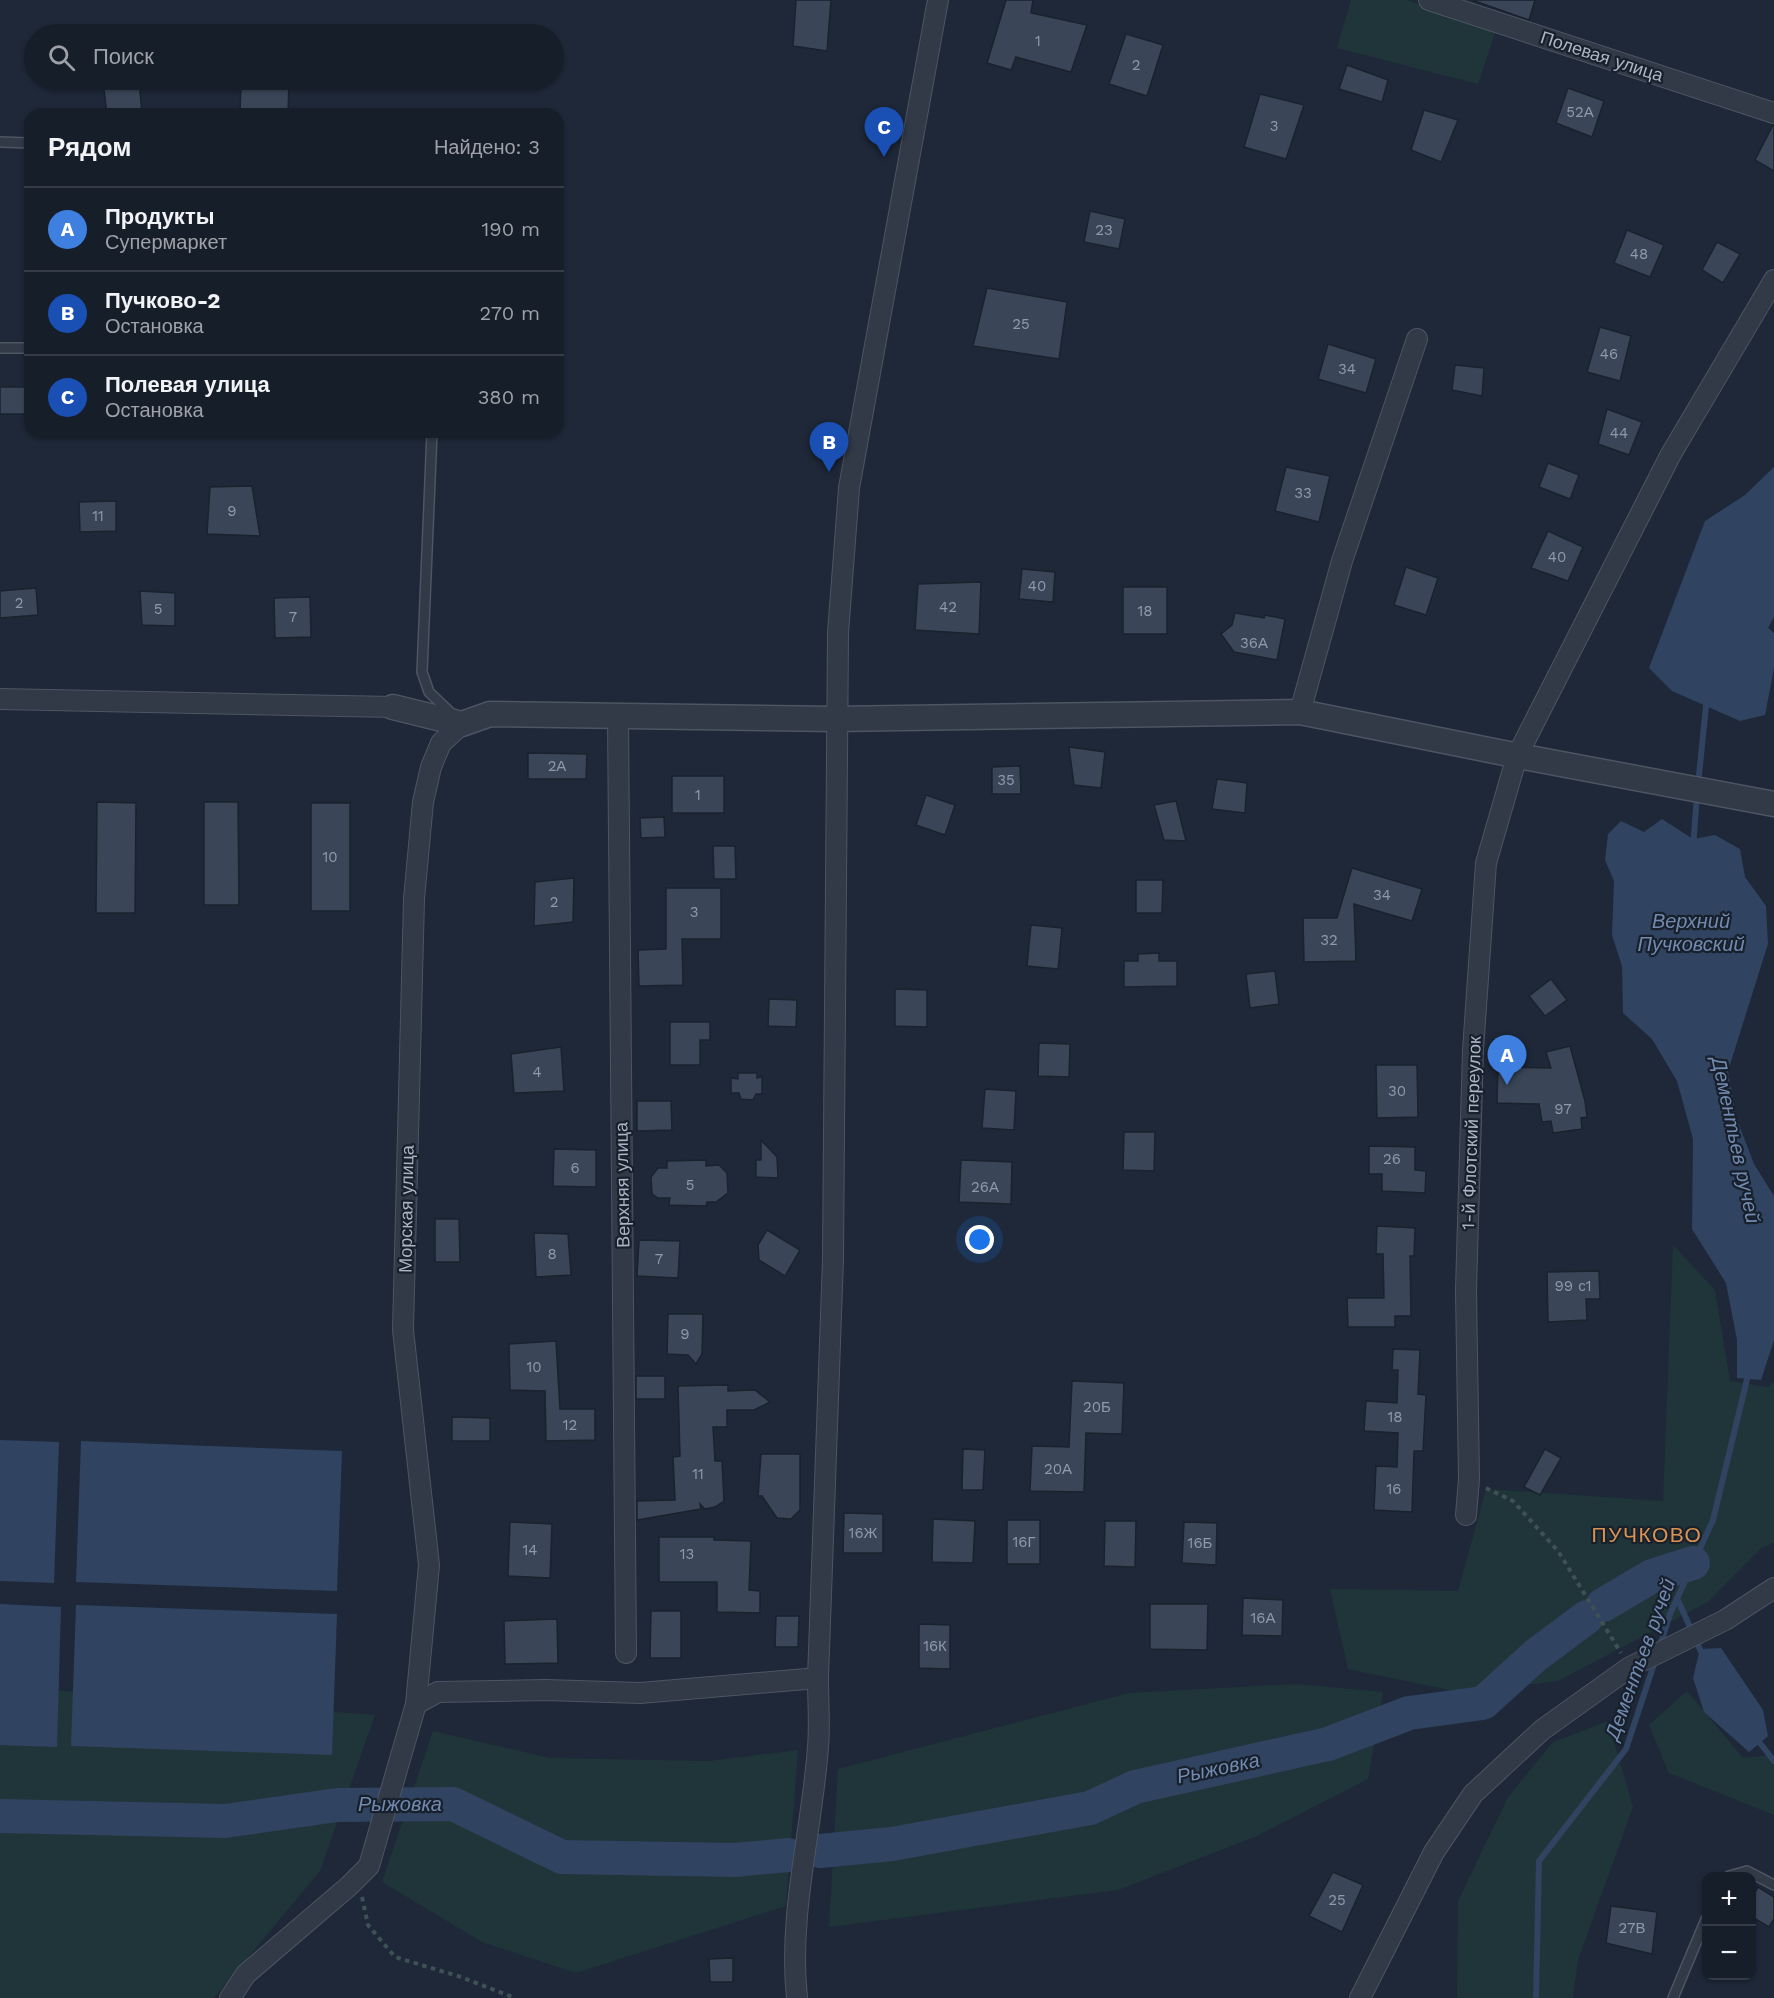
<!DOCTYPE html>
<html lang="ru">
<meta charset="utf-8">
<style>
body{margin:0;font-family:"Work Sans",sans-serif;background:#232b36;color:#f1f3f6}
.controls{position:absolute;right:18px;bottom:18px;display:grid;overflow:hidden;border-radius:12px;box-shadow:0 2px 4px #0004}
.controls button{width:54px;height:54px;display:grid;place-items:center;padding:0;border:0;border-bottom:2px solid #353c47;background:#161e2a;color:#f1f3f6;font:30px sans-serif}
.you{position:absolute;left:980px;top:1240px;width:21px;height:21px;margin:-15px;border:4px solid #fff;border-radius:50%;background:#1a73e8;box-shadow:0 0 0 9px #1a73e833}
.badge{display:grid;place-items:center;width:39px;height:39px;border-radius:50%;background:#db2777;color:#fff;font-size:20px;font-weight:700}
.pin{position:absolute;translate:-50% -50px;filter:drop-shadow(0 2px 3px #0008)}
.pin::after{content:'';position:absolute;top:32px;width:21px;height:18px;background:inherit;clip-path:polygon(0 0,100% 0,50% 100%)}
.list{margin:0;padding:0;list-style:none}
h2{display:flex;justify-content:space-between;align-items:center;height:78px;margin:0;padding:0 24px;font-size:26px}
h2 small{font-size:20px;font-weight:400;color:#9ea2a8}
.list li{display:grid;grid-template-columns:39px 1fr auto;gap:18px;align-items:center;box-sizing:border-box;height:84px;padding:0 24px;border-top:2px solid #353c47}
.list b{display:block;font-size:22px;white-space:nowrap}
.list p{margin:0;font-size:20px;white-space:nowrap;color:#9ea2a8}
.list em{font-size:20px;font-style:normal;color:#9ea2a8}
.icon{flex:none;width:33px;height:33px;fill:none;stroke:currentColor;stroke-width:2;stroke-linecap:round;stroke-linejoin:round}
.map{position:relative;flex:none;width:1774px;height:1998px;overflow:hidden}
.search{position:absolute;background:#161e2a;box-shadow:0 2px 4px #0004;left:24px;top:24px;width:540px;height:66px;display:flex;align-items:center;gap:15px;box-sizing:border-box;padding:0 21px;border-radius:33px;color:#9ea2a8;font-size:22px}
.panel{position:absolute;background:#161e2a;box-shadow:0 2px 4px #0004;left:24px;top:108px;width:540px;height:330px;border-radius:18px}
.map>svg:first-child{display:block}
.green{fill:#203539}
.water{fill:#304360}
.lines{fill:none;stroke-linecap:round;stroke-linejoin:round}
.stream{stroke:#304360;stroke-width:6}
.river{stroke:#304360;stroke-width:34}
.building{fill:#3a4658;stroke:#1a222e;stroke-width:1.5}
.service-casing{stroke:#4d5563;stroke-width:12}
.minor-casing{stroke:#4d5563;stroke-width:22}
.tertiary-casing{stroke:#4d5563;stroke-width:27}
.path{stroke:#3e5256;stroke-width:4;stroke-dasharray:4.5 4.5;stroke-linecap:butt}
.service{stroke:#323a48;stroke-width:9}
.minor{stroke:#323a48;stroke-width:20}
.tertiary{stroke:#323a48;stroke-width:24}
.labels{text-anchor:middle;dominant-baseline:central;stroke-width:4.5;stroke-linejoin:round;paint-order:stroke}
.number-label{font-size:15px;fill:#9099aa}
.street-label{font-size:18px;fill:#acb5c5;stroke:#18202c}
.water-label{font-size:20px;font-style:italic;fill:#728ab0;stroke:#18202c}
.quarter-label{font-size:21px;letter-spacing:1.5px;fill:#d99253;stroke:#18202c}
</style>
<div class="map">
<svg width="1774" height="1998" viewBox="0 0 1774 1998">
<rect width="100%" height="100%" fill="#1e2838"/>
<g class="green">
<polygon points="1351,0 1407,0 1496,30 1478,84 1337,48"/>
<polygon points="1673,1245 1715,1290 1730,1381 1768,1387 1774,1382 1774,1543 1761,1548 1708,1602 1558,1681 1463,1693 1348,1669 1330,1589 1458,1591 1486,1489 1663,1501"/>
<polygon points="1297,1684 1383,1692 1368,1779 1257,1836 1118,1890 829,1927 838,1769 1129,1693"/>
<polygon points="0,1686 375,1715 320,1871 214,1998 0,1998"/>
<polygon points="1687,1691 1743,1758 1774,1755 1774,1815 1669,1773 1649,1725"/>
<polygon points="1608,1721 1633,1807 1578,1960 1573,1998 1457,1998 1458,1901 1508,1797 1553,1742"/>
<polygon points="433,1731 550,1758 709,1761 798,1750 786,1906 576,1973 482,1942 382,1882"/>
</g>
<g class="water">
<polygon points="1774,467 1774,617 1768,628 1774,633 1774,668 1765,715 1740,721 1672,691 1649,668 1705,521 1745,495"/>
<polygon points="1662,819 1693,839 1715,835 1740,849 1745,877 1766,906 1768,944 1728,1071 1736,1117 1754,1164 1774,1196 1774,1340 1761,1380 1737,1378 1737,1340 1726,1283 1692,1229 1693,1139 1677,1081 1652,1039 1623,1013 1622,966 1612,935 1614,881 1605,860 1608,834 1621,821 1644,832"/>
<polygon points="0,1440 59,1442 54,1583 0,1581"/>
<polygon points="81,1441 342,1451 337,1591 76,1582"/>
<polygon points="0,1604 61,1607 57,1747 0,1745"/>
<polygon points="76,1605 337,1614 332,1755 71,1746"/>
<polygon points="1721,1648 1763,1710 1768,1736 1749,1752 1704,1712 1693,1678 1700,1649"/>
</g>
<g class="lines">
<g class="stream">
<polyline points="1698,785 1706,706 1709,700"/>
<polyline points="1693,848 1697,795"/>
<polyline points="1677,1598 1702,1654"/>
<polyline points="1659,1649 1670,1614 1713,1520 1749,1371"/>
<polyline points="1756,1738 1774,1761"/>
<polyline points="1536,1998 1539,1861 1626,1749 1655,1661"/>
</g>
<g class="river">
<polyline points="1603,1605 1652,1576 1693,1563"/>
<polyline points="0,1816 225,1821 337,1805 453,1804 562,1857 735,1860 788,1855"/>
<polyline points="820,1851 892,1844 1090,1808 1135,1787 1328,1744 1409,1713 1483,1703 1536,1655 1587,1617"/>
</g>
</g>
<g class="building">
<polygon points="796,0 831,0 827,51 793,46"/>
<polygon points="1006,0 1033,0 1031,13 1087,25 1071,72 1016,57 1011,70 987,63"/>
<polygon points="1472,0 1535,0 1529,20"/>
<polygon points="1126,34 1163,45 1147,96 1109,84"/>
<polygon points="1347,65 1388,80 1382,102 1339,89"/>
<polygon points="139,80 142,114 107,114 103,81"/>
<polygon points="241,80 289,81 288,114 240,114"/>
<polygon points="1568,88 1604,101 1592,137 1556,123"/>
<polygon points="1260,94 1304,105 1286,159 1244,147"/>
<polygon points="1424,110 1458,120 1441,162 1411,150"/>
<polygon points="1773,125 1774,125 1774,171 1755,160"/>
<polygon points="1090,211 1125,219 1119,249 1084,242"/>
<polygon points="1627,230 1664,245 1650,277 1614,263"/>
<polygon points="1717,242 1740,254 1723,283 1702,270"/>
<polygon points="987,288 1067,302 1059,359 973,346"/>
<polygon points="1600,327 1631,336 1620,381 1587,372"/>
<polygon points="1328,344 1376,359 1366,393 1318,379"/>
<polygon points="1455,365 1484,368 1482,396 1452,390"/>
<rect x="0" y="387" width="29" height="27"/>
<polygon points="1607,409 1642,422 1629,455 1598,444"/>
<polygon points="1548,463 1579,475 1570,499 1539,487"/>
<polygon points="1286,467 1330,476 1319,522 1275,511"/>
<polygon points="252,486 260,536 207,534 210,487"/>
<polygon points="116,501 116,531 80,532 79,502"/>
<polygon points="1548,531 1583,547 1568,581 1531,568"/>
<polygon points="1406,567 1438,578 1426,615 1394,605"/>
<polygon points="1022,569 1055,572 1053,602 1019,599"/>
<polygon points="981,582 979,634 915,630 918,584"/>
<rect x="1123" y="587" width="44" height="47"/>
<polygon points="36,588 38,615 0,618 0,591"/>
<polygon points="140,591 175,593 175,626 142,625"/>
<polygon points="310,597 311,637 275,638 274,598"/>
<polygon points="1235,613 1264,618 1265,615 1285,619 1277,660 1234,652 1221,634 1232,625"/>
<polygon points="1069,747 1105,752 1101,788 1074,785"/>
<polygon points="528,753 587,754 586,779 528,779"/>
<polygon points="1020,766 1021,794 992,794 992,767"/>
<rect x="672" y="776" width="52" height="37"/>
<polygon points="1217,779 1247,783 1245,813 1212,809"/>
<polygon points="926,795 955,805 945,835 916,825"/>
<polygon points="1176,801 1186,841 1164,840 1154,805"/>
<polygon points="97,802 136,803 135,913 96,913"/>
<polygon points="204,802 238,802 239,905 204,905"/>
<rect x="311" y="803" width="39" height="108"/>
<polygon points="664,817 665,837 641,838 640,818"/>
<polygon points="713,846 735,846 736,879 714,879"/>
<polygon points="1352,868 1422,889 1412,921 1354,904 1356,961 1304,962 1303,918 1337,918"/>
<polygon points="574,878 573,922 534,926 535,882"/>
<polygon points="1136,880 1163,880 1162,913 1136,913"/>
<polygon points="666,888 721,888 721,939 682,939 683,985 639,986 638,950 666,949"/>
<polygon points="1031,925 1062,928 1058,969 1027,966"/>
<polygon points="1159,953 1159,961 1177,961 1177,986 1124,987 1124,961 1138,961 1138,954"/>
<polygon points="1275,971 1279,1004 1250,1008 1246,974"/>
<polygon points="1551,979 1567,1000 1545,1016 1529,996"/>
<polygon points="895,989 927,990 927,1027 895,1026"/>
<polygon points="769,999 797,1000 796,1027 768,1026"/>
<polygon points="670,1022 710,1022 710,1040 700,1040 700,1065 670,1065"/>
<polygon points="1039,1043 1070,1044 1069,1077 1038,1076"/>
<polygon points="1570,1046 1585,1101 1587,1117 1581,1118 1582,1129 1553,1133 1551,1121 1542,1122 1539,1104 1497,1103 1498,1067 1551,1068 1546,1052"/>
<polygon points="561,1047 564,1091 514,1093 511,1054"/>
<polygon points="1376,1065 1417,1065 1418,1117 1377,1118"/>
<polygon points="738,1073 757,1073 757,1078 762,1077 762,1094 756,1094 753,1100 741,1099 739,1093 731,1093 731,1078 738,1079"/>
<polygon points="985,1089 1016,1091 1014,1130 982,1128"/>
<polygon points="637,1101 671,1101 672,1130 637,1131"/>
<polygon points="1124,1132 1155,1132 1154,1171 1123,1170"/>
<polygon points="761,1140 777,1157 778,1178 756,1177 756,1160 761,1160"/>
<polygon points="1369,1146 1415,1147 1415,1170 1426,1171 1425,1193 1382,1191 1382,1174 1369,1174"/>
<polygon points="554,1149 596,1150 596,1187 553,1186"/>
<polygon points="706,1160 706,1166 719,1165 727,1173 728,1193 716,1202 707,1202 706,1206 669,1205 670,1198 658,1198 652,1194 651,1177 658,1168 667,1168 667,1161"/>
<polygon points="961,1160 1012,1162 1011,1204 959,1202"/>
<polygon points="435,1219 459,1219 460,1262 435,1262"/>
<polygon points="1377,1226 1415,1228 1414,1256 1410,1256 1411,1316 1395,1316 1395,1327 1348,1327 1347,1298 1384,1298 1383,1254 1376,1254"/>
<polygon points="767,1230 800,1250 785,1276 759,1260 758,1245"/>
<polygon points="534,1233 568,1234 571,1275 536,1277"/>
<polygon points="639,1240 680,1241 678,1278 637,1276"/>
<polygon points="1599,1271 1600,1299 1586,1299 1587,1320 1548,1322 1547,1272"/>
<polygon points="668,1314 703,1314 702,1354 696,1364 688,1355 667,1354"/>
<polygon points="556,1341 560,1409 595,1409 595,1440 546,1441 545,1391 510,1390 509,1344"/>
<polygon points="1393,1349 1420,1350 1418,1394 1426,1395 1423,1451 1414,1451 1412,1512 1374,1510 1376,1466 1397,1467 1398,1433 1364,1431 1366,1401 1397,1403 1398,1370 1392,1370"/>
<rect x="636" y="1376" width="29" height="23"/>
<polygon points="1072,1381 1124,1383 1122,1434 1086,1433 1084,1492 1030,1491 1032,1446 1069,1447"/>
<polygon points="728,1385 728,1391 755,1390 770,1402 754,1410 727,1410 727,1427 713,1427 715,1461 722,1461 724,1501 715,1507 705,1509 700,1504 701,1509 637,1520 637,1501 675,1500 673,1457 680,1456 678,1386"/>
<polygon points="452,1417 490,1418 490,1441 452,1441"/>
<polygon points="963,1449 985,1450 983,1490 962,1490"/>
<polygon points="1545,1449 1561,1458 1540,1495 1524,1487"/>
<polygon points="761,1454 800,1454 800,1510 791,1519 777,1518 762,1496 758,1496"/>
<polygon points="844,1513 883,1514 883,1553 843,1553"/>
<polygon points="933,1519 975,1521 973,1563 932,1562"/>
<rect x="1007" y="1520" width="33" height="44"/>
<polygon points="1105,1521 1136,1521 1135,1567 1104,1566"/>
<polygon points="510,1522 552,1524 550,1578 508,1576"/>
<polygon points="1184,1522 1217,1523 1216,1565 1182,1563"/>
<polygon points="659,1537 714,1537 714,1540 751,1541 749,1590 760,1591 760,1613 717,1612 717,1582 659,1582"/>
<polygon points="1243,1598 1283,1600 1282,1636 1242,1635"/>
<polygon points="1150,1604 1208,1604 1207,1650 1150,1649"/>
<polygon points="651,1611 681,1611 681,1658 650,1658"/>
<polygon points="776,1616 799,1616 798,1647 775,1647"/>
<polygon points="557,1619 558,1663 505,1664 504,1621"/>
<polygon points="919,1624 950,1625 950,1669 919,1668"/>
<polygon points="1333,1872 1363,1885 1342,1932 1309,1916"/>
<polygon points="1758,1887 1774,1897 1774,1919 1769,1927 1752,1917 1752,1898"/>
<polygon points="1611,1906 1657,1912 1652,1954 1606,1943"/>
<polygon points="733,1958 733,1982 710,1982 709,1959"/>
</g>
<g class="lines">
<g class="service-casing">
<g id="service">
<polyline points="0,142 30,143"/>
<polyline points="0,348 30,348"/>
<polyline points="432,432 422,672 429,692 454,716"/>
<polyline points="1729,1876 1747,1871 1774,1885"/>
<polyline points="1673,1998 1706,1919"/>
</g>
</g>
<g class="minor-casing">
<g id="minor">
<polyline points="1429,0 1774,113"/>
<polyline points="0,699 393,707"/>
<polyline points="1300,712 1342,561 1417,339"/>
<polyline points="618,717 626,1653"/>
<polyline points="1466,1515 1469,1479 1466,1290 1473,1050 1486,863 1517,756 1671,454 1774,280"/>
<polyline points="416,1704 438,1692 546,1690 640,1693 818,1678"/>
<polyline points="230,1998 246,1974 349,1886 369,1866 416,1704 429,1565 403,1330 414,899 423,802 431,767 441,743 462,724"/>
<path d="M797,1998C788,1914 812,1831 818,1747C820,1725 818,1701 818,1678L833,1259L838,633L849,488L938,0"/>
<polyline points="1360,1998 1434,1852 1473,1794 1542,1730 1630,1667 1725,1620 1774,1588"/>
</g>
</g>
<g class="tertiary-casing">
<polyline id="tertiary" points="393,707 462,724 490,714 835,719 1300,712 1524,757 1774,804"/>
</g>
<g class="path">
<polyline points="1486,1488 1513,1501 1558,1551 1621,1653"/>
<polyline points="362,1897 368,1925 395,1957 461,1977 515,1998"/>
</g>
<use href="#service" class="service"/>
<use href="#minor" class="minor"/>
<use href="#tertiary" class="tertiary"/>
</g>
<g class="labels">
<g class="number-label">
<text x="1038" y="41">1</text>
<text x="1136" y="65">2</text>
<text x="1580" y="112">52А</text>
<text x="1274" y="126">3</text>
<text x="1104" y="230">23</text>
<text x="1639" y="254">48</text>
<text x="1021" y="324">25</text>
<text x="1609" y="354">46</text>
<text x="1347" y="369">34</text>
<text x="1619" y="433">44</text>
<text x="1303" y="493">33</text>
<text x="232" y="511">9</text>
<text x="98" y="516">11</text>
<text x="1557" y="557">40</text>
<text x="1037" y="586">40</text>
<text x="19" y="603">2</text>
<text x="948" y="607">42</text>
<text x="158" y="609">5</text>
<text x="1145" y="611">18</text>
<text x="293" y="617">7</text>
<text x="1254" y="643">36А</text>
<text x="557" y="766">2А</text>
<text x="1006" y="780">35</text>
<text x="698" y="795">1</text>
<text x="330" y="857">10</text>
<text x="1382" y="895">34</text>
<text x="554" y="902">2</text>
<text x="694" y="912">3</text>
<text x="1329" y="940">32</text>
<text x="537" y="1072">4</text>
<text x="1397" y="1091">30</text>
<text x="1563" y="1109">97</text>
<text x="1392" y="1159">26</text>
<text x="575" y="1168">6</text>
<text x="690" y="1185">5</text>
<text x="985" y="1187">26А</text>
<text x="552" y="1254">8</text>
<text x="659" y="1259">7</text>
<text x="1573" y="1286">99 с1</text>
<text x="685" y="1334">9</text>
<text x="534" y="1367">10</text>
<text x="1097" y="1407">20Б</text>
<text x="1395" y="1417">18</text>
<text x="570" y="1425">12</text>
<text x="1058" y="1469">20А</text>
<text x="698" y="1474">11</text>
<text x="1394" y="1489">16</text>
<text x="863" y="1533">16Ж</text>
<text x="1024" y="1542">16Г</text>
<text x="1200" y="1543">16Б</text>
<text x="530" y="1550">14</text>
<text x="687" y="1554">13</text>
<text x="1263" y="1618">16А</text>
<text x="935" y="1646">16К</text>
<text x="1337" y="1900">25</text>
<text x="1632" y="1928">27В</text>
</g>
<g class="street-label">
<text transform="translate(1602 56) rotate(18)">Полевая улица</text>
<text transform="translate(1471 1133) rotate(-88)">1-й Флотский переулок</text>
<text transform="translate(622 1185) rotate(-91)">Верхняя улица</text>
<text transform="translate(406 1209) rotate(-89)">Морская улица</text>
</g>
<g class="water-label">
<text x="1691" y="921">Верхний<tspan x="1691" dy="23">Пучковский</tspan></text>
<text transform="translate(1736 1140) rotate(78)">Дементьев ручей</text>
<text transform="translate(1640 1659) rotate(-70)">Дементьев ручей</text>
<text transform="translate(1218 1768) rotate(-12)">Рыжовка</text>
<text x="400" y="1804">Рыжовка</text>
</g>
<g class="quarter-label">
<text x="1647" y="1534">ПУЧКОВО</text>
</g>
</g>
</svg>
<div class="controls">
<button>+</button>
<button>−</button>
</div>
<div class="you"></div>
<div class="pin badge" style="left:1507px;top:1085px;background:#3f7fe0">A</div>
<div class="pin badge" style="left:829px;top:472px;background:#1a4fb4">B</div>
<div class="pin badge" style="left:884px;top:157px;background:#1a4fb4">C</div>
<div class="search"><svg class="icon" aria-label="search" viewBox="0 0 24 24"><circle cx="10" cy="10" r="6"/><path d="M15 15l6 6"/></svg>Поиск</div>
<section class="panel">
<h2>Рядом<small>Найдено: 3</small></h2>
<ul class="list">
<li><span class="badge" style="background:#3f7fe0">A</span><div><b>Продукты</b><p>Супермаркет</p></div><em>190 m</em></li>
<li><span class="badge" style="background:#1a4fb4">B</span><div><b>Пучково-2</b><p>Остановка</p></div><em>270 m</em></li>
<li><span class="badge" style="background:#1a4fb4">C</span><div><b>Полевая улица</b><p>Остановка</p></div><em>380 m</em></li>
</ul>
</section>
</div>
